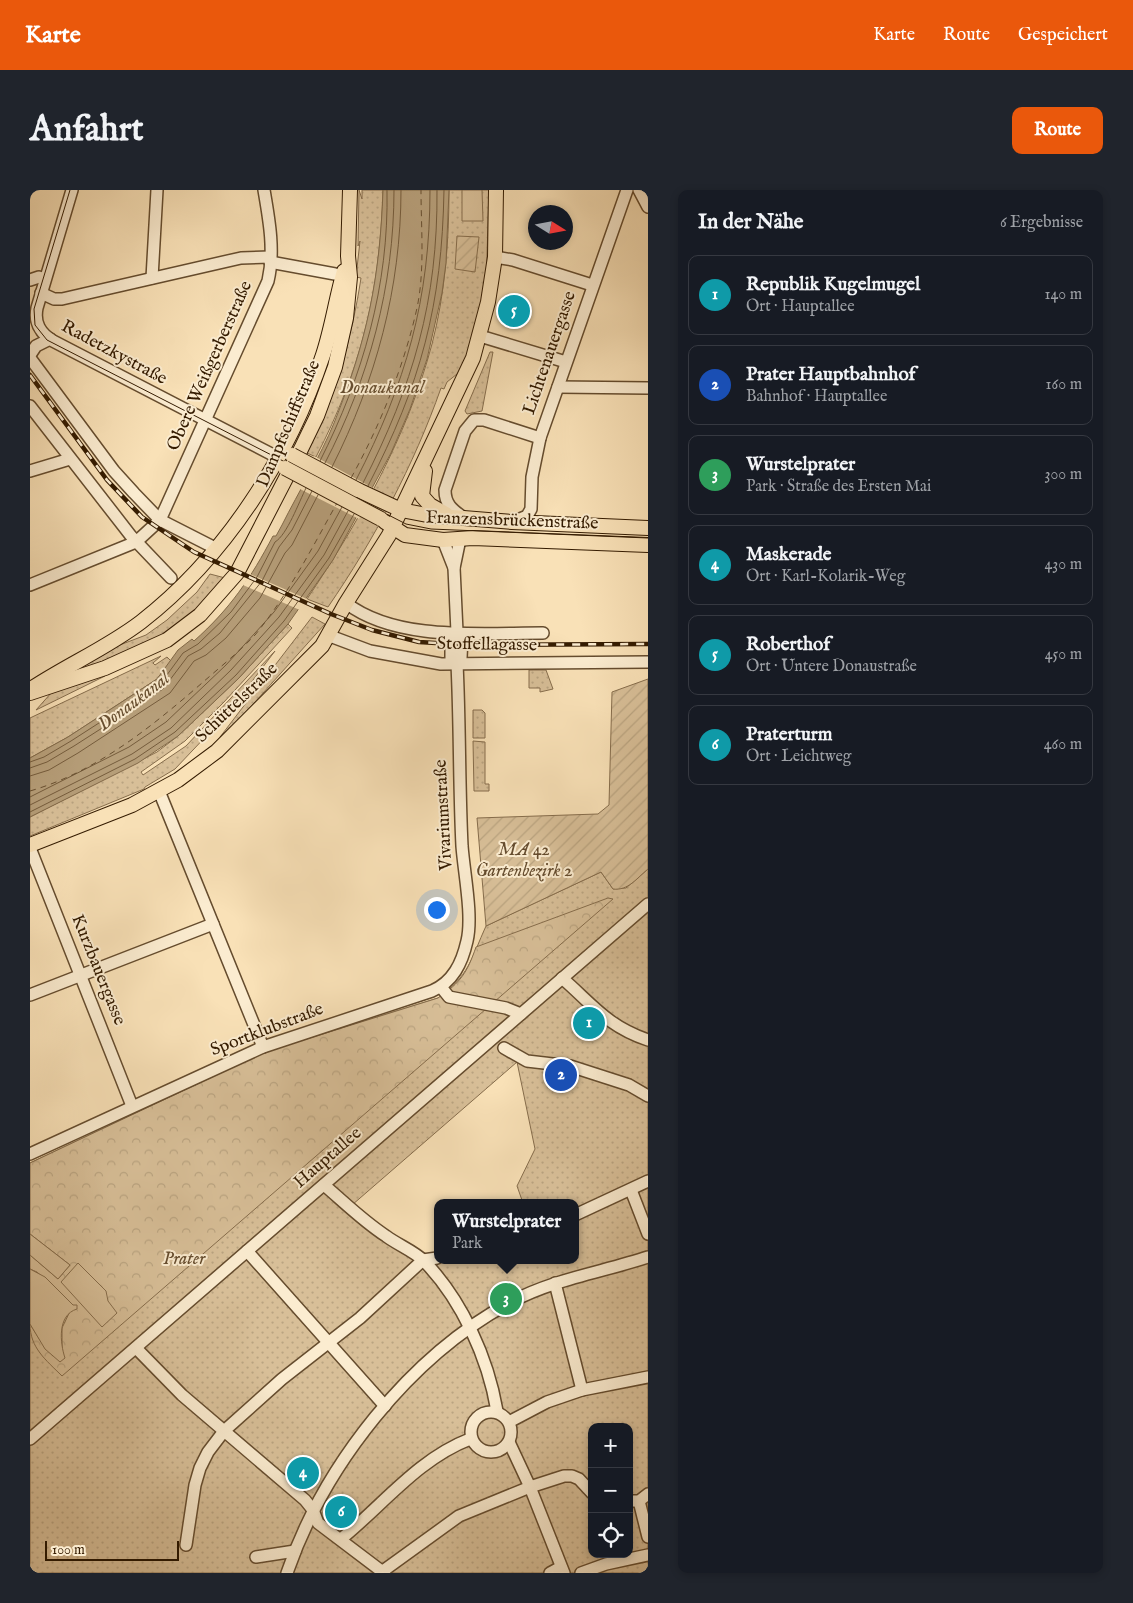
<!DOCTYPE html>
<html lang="de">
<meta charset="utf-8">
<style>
body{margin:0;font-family:"IM FELL English",serif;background:#20242c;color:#f1f3f6}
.controls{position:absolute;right:15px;bottom:15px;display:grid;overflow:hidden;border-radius:10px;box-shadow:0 2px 8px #0003}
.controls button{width:45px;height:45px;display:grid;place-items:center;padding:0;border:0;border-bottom:1px solid #363941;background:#171b24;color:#f1f3f6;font:25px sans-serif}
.compass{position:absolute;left:498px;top:15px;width:45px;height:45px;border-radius:50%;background:#171b24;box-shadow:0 2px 8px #0003;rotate:101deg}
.scale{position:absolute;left:15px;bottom:12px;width:134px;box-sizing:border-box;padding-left:5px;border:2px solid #341b00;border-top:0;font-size:14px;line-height:18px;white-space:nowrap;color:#341b00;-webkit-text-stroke:4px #fbecd0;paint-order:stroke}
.you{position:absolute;left:406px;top:719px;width:18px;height:18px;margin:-12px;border:4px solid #fff;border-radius:50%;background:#1a73e8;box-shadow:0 0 0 8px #1a73e833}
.badge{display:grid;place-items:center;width:32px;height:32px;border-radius:50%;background:#ea580c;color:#fff;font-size:16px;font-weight:700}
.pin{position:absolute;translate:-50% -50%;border:2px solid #fff;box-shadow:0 1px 5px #0006}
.popup{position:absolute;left:404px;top:1009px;width:145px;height:65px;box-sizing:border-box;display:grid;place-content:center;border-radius:10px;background:#171b24;filter:drop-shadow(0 1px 4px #0005);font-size:16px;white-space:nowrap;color:#9ea1a6}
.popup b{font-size:19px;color:#f1f3f6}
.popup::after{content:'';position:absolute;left:50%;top:100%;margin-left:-10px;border:10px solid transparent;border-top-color:#171b24}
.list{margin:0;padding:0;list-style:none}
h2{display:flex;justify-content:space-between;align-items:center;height:65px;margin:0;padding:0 20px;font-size:21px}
h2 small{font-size:16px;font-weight:400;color:#9ea1a6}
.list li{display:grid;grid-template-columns:32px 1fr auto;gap:15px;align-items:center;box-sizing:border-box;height:80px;margin:0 10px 10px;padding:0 10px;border:1px solid #363941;border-radius:10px}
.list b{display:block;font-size:19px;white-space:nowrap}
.list p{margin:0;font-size:16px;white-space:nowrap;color:#9ea1a6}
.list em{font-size:16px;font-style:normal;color:#9ea1a6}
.icon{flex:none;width:28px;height:28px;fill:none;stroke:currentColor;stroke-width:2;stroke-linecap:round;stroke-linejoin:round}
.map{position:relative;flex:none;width:618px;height:1383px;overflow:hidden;border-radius:10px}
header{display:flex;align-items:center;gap:30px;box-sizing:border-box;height:70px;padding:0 25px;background:#ea580c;color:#fff}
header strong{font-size:24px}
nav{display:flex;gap:28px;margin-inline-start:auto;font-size:18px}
.intro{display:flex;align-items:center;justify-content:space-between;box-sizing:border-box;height:120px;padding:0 30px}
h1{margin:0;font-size:35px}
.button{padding:12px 22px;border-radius:10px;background:#ea580c;color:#fff;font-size:18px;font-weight:700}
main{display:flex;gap:30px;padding:0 30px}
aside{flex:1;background:#171b24;border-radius:10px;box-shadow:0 2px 8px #0003}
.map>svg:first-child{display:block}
.grass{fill:url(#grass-dots);stroke:#866d4c;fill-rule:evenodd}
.forest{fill:url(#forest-crowns);stroke:#866d4c}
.garden{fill:url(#garden-furrows);stroke:#866d4c}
.pitch{fill:#d8bf98;stroke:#866d4c}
.water{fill:#b69e79;stroke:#826a49}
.pier{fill:#f9e1b7}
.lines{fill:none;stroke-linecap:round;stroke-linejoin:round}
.shore{stroke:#755c3c;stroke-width:1}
.ferry{stroke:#684f30;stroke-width:1;stroke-dasharray:6 5;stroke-linecap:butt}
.minor-casing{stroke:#654c2e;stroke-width:14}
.major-casing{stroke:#341b00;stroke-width:16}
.minor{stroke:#fbecd0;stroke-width:11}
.major{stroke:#f9e1b7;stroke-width:14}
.tram{stroke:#341b00;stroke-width:1}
.rail-casing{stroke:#341b00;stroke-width:4.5}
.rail{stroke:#fbecd0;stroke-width:2.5;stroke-dasharray:8;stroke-linecap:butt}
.major-bridge-casing{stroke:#341b00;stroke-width:16;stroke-linecap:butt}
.major-bridge{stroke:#f9e1b7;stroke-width:14}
.labels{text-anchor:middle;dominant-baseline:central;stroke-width:4;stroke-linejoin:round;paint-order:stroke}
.street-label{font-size:18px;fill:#341b00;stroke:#fbecd0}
.park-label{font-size:18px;font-style:italic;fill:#654c2e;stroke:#fbecd0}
.water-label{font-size:19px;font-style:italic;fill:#684f30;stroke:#fbecd0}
</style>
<header>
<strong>Karte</strong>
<nav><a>Karte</a><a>Route</a><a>Gespeichert</a></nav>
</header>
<div class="intro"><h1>Anfahrt</h1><a class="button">Route</a></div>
<main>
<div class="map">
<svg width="618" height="1383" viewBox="0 0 618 1383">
<defs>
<pattern id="grass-dots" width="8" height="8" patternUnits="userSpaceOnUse" patternTransform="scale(1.25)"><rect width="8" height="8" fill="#d8bf98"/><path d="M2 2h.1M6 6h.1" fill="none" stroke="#baa481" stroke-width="1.8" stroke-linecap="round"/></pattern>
<pattern id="forest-crowns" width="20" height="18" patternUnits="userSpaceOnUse" patternTransform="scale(1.25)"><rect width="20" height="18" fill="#d8bf98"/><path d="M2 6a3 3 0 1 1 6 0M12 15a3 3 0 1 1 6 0" fill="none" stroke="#baa481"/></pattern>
<pattern id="garden-furrows" width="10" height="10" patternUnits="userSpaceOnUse" patternTransform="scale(1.25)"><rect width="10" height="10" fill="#d8bf98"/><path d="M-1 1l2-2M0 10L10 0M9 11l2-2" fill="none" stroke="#baa481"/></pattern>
</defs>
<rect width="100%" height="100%" fill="#f9e1b7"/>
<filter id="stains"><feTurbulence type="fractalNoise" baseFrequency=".004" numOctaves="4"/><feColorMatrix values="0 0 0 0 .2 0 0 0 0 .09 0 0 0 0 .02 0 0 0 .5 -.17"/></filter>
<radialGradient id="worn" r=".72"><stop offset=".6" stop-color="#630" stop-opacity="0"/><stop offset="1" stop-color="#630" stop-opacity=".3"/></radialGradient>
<g class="grass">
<path d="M329,0L332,9V0H353C350,100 332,178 286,267L277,263C305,208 322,147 331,88L326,87L330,51L328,56Z"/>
<path d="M419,0H459L456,97L442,151L432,180L417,192L414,199L411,198C384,275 344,350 298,417L277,409C329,332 378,245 402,154C415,104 419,52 419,0Z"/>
<polygon points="460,162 463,162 452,221 437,224 435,221"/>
<path d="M180,384L199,389C155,445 96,463 32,486L75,464L74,461L116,445L137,430L167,402Z"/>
<polygon points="282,427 295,434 207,532 190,547"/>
<polygon points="258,434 262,438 194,512 155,551 111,582 113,585 156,556 245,461 198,523 145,579 115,597 114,599 0,646 0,627 127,562 148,546 209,488"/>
<polygon points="131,466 123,473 125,475 137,467 141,471 127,489 38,547 0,568 0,528"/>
<polygon points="499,480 516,480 523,499 510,502 510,498 499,498"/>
<polygon points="75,484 75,486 6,520 22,502"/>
<polygon points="443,520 452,520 455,523 455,548 443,548"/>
<polygon points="443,551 455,552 455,594 459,594 459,601 444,601"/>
<path d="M618,679V1383H0V973L235,862L408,808C439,786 441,769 456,736L571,682L583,699L596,698ZM487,872L505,959L487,996L493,1013H545V1070H407L383,1060L322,1015ZM562,1237H599V1364H562Z"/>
</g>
<path class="forest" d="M578,708L583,709L32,1186C16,1170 0,1158 0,1134L10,1150L32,1160V1138L43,1115L7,1082L0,1079V1065L28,1089L40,1075L0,1044V973L235,862L408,808C431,792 437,783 446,757Z"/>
<g class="garden">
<polygon points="427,46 449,47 445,82 425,79"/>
<path d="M618,489V679C607,688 598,701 583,699L571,682L456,736L447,628L568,624L579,615L582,502Z"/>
</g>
<g class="pitch">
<polygon points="432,0 452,0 453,31 432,31"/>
<polygon points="0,1044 40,1075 28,1089 0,1065"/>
<polygon points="48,1073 76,1101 78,1111 87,1123 72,1137 31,1092"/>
<path d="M0,1079L15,1087L43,1115H47V1119C27,1125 30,1153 35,1168L30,1172L15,1159L0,1134Z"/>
</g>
<path class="water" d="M353,0H419L416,73L412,103L397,169L380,219L361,263L303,370L258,434L209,488L148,546L108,573L0,627V568L38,547L127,489L148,460L162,449L164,451C200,419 221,388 243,346H246L252,335C269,301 290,267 304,233C337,151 350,88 353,0Z"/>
<g class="pier">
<polygon points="284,266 345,299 329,329 268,298"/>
<polygon points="220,384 277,409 279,411 272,421 213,395"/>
</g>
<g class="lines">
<g class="shore">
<path d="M290,271C333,186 359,95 357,0"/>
<path d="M295,273C339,188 364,97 364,0"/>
<path d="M302,277C346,190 371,98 371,0"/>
<path d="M326,290C376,193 400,110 400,0"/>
<path d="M333,293C383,195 408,111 407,0"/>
<path d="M338,296C391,193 412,116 414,0"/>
<path d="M0,572L14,567L41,551L131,493L153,463L168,454L201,422L227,387L245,352C257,345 269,312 276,298"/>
<polyline points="0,578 17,572 44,556 133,499 158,466 171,459 190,443 232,391 249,357 262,340 282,301"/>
<polyline points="0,586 19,580 48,563 140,503 164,471 176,465 196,448 230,408 255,363 262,355 288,305"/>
<polyline points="0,607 99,557 136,532 196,475 244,422 288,361 312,317"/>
<polyline points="0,615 102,564 141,538 201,480 249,427 294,365 318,321"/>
<polyline points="0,622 105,569 145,542 206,485 254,431 299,368 324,324"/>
</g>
<g class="ferry">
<path d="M321,288C350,236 374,176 387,118C395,80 391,38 391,0"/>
<path d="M0,601C66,582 120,538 172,493C189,478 209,462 225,445C258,405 282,358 307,313"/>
</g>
<g class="minor-casing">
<g id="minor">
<path d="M42,0L7,118C4,133 10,143 23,151L247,267"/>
<polyline points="609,0 618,17"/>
<polyline points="465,67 483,70 562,95"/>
<polyline points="240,72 305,84"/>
<polyline points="122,88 127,0"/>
<polyline points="0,90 9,87"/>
<polyline points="11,103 24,109 32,109 211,68 240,67"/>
<polyline points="450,146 536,172"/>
<polyline points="0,165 6,156 20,149"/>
<polyline points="0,168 84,281 104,303 130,330 185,358"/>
<polyline points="528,197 618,198"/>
<polyline points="0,216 101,346 141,388"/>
<polyline points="0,281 40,269"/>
<path d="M434,328C423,320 415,315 415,300L435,241L444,230H454L510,248"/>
<polyline points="485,331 497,326 501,319 502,287 510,248 597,0"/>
<polyline points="424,378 430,349"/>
<path d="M0,395L106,352L130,330L238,91C245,61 239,29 234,0"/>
<path d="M316,413C367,452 452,443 513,443"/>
<polyline points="300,446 340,461 411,474 618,472"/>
<polyline points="427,474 421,469 421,447 427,442"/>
<polyline points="129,601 233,857"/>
<polyline points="0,658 102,916"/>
<path d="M532,788C563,815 577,836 618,850"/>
<polyline points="411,797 419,807 476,818 491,824"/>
<polyline points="0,805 183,734"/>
<polyline points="474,858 497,871 540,876 599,895 618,906"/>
<path d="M0,964L233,857L402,801C423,792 432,773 437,751C443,726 434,683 432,656C429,595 430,535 427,474L431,468L432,446L427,442L424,378L413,350"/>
<path d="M294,995C314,1012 333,1031 356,1046C368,1055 384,1061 394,1071C432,1110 458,1168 467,1221"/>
<polyline points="601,1000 618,1044"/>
<polyline points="545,1025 618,991"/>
<polyline points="217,1061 355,1216"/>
<polyline points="525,1093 552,1200"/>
<polyline points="106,1158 152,1205 275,1310 283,1320 288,1333 354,1383"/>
<circle cx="461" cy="1242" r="20"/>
<polyline points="479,1232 517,1212 552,1200 618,1187"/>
<polyline points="0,1249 618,714"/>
<polyline points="479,1252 500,1297 534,1383"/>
<polyline points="599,1311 609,1311 618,1304"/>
<polyline points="609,1311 618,1347"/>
<path d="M311,1349C353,1315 388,1269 440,1249"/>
<polyline points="156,1355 165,1295 170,1278 178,1262 194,1241 252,1189 330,1128 393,1070 407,1068"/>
<polyline points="226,1367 265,1361"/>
<polyline points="353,1381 429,1326 500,1297 534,1286 542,1286 549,1289 562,1303"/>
<path d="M257,1383C294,1275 380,1166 481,1112C524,1089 573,1082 618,1067"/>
<polyline points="520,1383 531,1377"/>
<polyline points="551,1383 576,1374 618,1365"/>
</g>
</g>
<g class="major-casing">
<g id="major">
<polyline points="395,281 392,306 400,315 416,324"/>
<polyline points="328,300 371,320 397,325 482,332 618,338"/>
<polyline points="355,332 375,345 413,350 443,348 618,355"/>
<path d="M1,499C37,475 77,458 111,432C196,366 259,267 293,165C302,138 306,109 314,81"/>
<polyline points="0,503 75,478 137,450 170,425 207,383 271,259 287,226 305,177 316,128 320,87 318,66 320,0"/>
<polyline points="0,655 102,615 148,590 187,561 292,456 316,413 359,345 443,168 458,112 465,67 466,0"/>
</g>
</g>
<use href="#minor" class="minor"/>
<use href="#major" class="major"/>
<polyline class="tram" points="40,0 4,119 5,135 17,150 376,334 401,339 618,348"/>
<g class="rail-casing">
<polyline id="rail" points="0,185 77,290 112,327 164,362 301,424 342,440 389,452 439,455 618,454"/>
</g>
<use href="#rail" class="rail"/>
<g class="major-bridge-casing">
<g id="major-bridge">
<polyline points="262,265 328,300"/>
<polyline points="255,278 351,329"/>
</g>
</g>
<use href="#major-bridge" class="major-bridge"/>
</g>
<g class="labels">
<g class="street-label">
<text transform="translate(84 163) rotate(28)">Radetzkystraße</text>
<text transform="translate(520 163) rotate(-71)">Lichtenauergasse</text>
<text transform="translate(180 176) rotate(-66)">Obere Weißgerberstraße</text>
<text transform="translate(259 234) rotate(-67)">Dampfschiffstraße</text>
<text transform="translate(482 331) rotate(2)">Franzensbrückenstraße</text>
<text transform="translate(457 455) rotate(1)">Stoffellagasse</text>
<text transform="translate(207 513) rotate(-44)">Schüttelstraße</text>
<text transform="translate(414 625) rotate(-93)">Vivariumstraße</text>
<text transform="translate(68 780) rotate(68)">Kurzbauergasse</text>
<text transform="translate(237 840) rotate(-21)">Sportklubstraße</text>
<text transform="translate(298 968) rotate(-41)">Hauptallee</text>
</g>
<g class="park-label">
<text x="494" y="660">MA 42<tspan x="494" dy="21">Gartenbezirk 2</tspan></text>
<text x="154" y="1069">Prater</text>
</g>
<g class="water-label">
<text x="352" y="198">Donaukanal</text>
<text transform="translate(104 512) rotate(-37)">Donaukanal</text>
</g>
</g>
<rect width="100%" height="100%" filter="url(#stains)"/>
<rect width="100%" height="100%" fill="url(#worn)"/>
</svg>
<div class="controls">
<button>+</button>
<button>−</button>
<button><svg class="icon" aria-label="locate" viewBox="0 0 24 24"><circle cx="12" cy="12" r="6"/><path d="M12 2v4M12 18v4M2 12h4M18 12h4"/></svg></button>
</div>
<svg class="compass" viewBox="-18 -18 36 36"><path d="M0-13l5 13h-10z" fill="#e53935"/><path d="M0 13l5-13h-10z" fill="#9ea1a6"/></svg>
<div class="scale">100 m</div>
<div class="you"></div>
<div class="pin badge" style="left:559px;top:833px;background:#0f9aa8">1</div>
<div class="pin badge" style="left:531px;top:885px;background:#1a4fb4">2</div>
<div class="pin badge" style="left:476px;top:1109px;background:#2e9e5b">3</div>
<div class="popup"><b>Wurstelprater</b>Park</div>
<div class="pin badge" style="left:273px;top:1283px;background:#0f9aa8">4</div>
<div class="pin badge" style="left:484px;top:121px;background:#0f9aa8">5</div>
<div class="pin badge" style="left:311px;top:1322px;background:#0f9aa8">6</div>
</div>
<aside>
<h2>In der Nähe<small>6 Ergebnisse</small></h2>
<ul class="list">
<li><span class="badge" style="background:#0f9aa8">1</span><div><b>Republik Kugelmugel</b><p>Ort · Hauptallee</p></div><em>140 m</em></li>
<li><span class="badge" style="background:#1a4fb4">2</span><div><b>Prater Hauptbahnhof</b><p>Bahnhof · Hauptallee</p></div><em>160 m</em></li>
<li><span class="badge" style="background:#2e9e5b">3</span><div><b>Wurstelprater</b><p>Park · Straße des Ersten Mai</p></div><em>300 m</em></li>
<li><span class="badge" style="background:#0f9aa8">4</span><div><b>Maskerade</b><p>Ort · Karl-Kolarik-Weg</p></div><em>430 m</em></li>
<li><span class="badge" style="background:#0f9aa8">5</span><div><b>Roberthof</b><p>Ort · Untere Donaustraße</p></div><em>450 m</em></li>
<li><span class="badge" style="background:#0f9aa8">6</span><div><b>Praterturm</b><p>Ort · Leichtweg</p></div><em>460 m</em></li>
</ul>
</aside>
</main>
